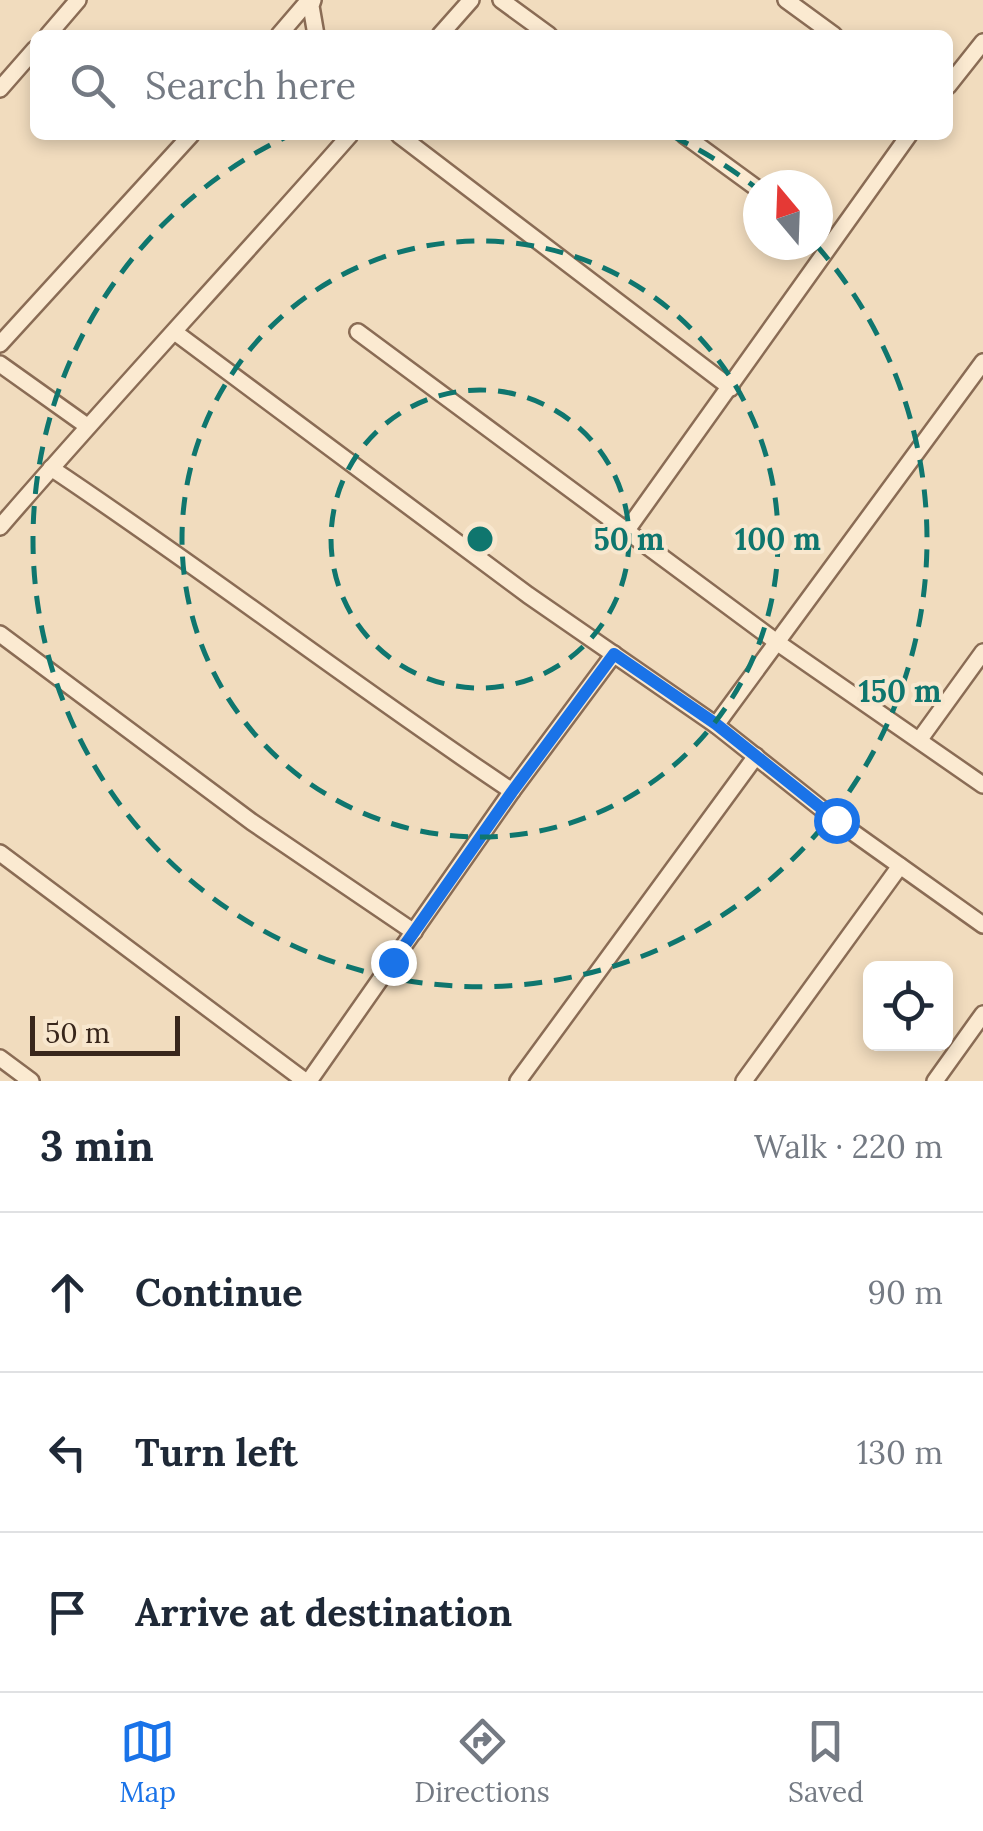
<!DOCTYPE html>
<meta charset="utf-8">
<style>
body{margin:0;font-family:Lora,serif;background:#f2f2f3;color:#1f2937}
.controls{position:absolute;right:30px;bottom:30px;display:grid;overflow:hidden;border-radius:15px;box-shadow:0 5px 15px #0003}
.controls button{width:90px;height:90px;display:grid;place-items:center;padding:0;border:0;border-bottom:2px solid #e0e1e3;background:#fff;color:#1f2937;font:50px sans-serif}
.compass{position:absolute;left:743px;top:170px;width:90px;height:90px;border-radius:50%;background:#fff;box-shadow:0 5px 15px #0003;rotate:341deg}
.scale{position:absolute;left:30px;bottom:25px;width:150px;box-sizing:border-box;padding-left:10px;border:5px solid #38261b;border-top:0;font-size:28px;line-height:35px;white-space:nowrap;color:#38261b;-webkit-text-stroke:8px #f8e7ce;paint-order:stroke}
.stop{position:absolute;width:30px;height:30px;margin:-22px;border:8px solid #1a73e8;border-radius:50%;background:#fff}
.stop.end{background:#1a73e8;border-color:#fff;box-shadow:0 2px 10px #0008}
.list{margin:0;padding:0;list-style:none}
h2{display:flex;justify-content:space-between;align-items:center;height:130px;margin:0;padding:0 40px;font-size:42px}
h2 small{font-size:32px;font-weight:400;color:#747a83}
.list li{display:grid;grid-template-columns:65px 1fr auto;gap:30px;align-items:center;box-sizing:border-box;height:160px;padding:0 40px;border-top:2px solid #e0e1e3}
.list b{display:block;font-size:38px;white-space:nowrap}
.list em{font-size:32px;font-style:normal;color:#747a83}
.icon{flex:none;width:55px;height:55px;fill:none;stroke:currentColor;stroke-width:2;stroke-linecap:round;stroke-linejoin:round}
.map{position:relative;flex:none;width:983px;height:1081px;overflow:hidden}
.search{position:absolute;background:#fff;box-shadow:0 5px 15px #0003;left:30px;right:30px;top:30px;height:110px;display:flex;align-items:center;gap:25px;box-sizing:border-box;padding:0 35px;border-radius:15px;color:#747a83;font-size:38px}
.sheet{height:610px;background:#fff}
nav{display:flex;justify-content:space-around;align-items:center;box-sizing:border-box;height:140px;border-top:2px solid #e0e1e3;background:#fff;font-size:28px;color:#747a83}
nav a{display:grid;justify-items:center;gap:5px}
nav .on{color:#1a73e8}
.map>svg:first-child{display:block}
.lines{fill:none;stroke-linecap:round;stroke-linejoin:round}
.street-casing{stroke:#8a6c55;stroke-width:20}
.street{stroke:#fbead1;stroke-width:15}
.route{stroke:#1a73e8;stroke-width:12}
.ring{fill:none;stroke:#0f766e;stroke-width:5;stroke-dasharray:18 12}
.centre{fill:#0f766e;stroke:#f8e7ce;stroke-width:5}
.ring-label{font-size:30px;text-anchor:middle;font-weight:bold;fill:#0f766e;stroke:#f8e7ce;stroke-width:8;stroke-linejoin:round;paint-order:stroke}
</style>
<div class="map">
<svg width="983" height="1081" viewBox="0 0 983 1081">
<rect width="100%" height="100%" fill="#f1dcbe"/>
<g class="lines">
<g class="street-casing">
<g id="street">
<polyline points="313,0 311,6 316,35"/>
<polyline points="501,0 549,35"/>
<polyline points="786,0 834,35"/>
<polyline points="48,35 78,0"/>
<polyline points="279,35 309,0"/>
<polyline points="440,35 471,0"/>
<polyline points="948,86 983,42"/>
<polyline points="0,89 35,49"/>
<polyline points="399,135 731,388"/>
<polyline points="684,135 758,189"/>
<polyline points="358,332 778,643 983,785"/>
<polyline points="176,333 528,595 716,725 837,821 983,925"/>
<polyline points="0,344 191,135"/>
<polyline points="0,364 87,426"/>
<path d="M51,468C207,572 356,687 512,791"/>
<path d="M0,527C114,395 234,267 350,135"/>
<polyline points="627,530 909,135"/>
<polyline points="0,634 252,822 414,932"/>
<polyline points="716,725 983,362"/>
<polyline points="920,739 983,652"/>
<polyline points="0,853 305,1081"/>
<polyline points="0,1058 31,1081"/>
<polyline points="309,1081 512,791 614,654"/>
<polyline points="518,1081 756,756"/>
<polyline points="744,1081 900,866"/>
<polyline points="935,1081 983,1014"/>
</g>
</g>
<use href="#street" class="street"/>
</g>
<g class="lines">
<polyline class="route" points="393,962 512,792 614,654 716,724 836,820"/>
</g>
<g class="ring">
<circle cx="480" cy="539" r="149"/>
<circle cx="480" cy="539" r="298"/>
<path d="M672 136A447 447 0 0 1 755 187M817 246A447 447 0 1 1 288 136"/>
</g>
<circle cx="480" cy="539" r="15" class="centre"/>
<g class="ring-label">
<text x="629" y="550">50 m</text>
<text x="778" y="550">100 m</text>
<text x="900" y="702">150 m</text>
</g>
</svg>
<div class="controls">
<button><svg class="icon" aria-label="locate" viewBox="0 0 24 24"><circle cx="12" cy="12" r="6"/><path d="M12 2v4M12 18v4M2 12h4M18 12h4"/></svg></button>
</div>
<svg class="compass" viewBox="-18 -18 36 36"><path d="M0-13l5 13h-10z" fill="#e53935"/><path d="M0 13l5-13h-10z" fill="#747a83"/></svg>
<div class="scale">50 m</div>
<div class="stop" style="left:836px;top:820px"></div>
<div class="stop end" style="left:393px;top:962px"></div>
<div class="search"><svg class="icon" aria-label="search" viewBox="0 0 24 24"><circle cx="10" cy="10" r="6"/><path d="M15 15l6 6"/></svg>Search here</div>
</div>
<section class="sheet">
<h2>3 min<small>Walk · 220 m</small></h2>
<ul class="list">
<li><svg class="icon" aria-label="ahead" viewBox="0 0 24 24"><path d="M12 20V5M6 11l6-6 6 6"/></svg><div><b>Continue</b></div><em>90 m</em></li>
<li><svg class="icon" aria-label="left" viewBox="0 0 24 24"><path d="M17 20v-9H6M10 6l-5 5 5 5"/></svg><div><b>Turn left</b></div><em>130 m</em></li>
<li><svg class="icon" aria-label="arrive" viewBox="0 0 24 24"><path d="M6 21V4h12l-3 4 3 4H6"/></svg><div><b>Arrive at destination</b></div></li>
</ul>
</section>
<nav>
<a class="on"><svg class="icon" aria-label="map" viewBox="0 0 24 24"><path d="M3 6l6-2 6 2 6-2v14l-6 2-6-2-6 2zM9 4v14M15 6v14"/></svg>Map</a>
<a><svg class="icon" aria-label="directions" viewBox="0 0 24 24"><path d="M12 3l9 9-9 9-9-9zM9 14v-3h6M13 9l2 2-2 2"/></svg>Directions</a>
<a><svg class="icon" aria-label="saved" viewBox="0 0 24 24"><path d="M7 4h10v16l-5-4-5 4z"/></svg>Saved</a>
</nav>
